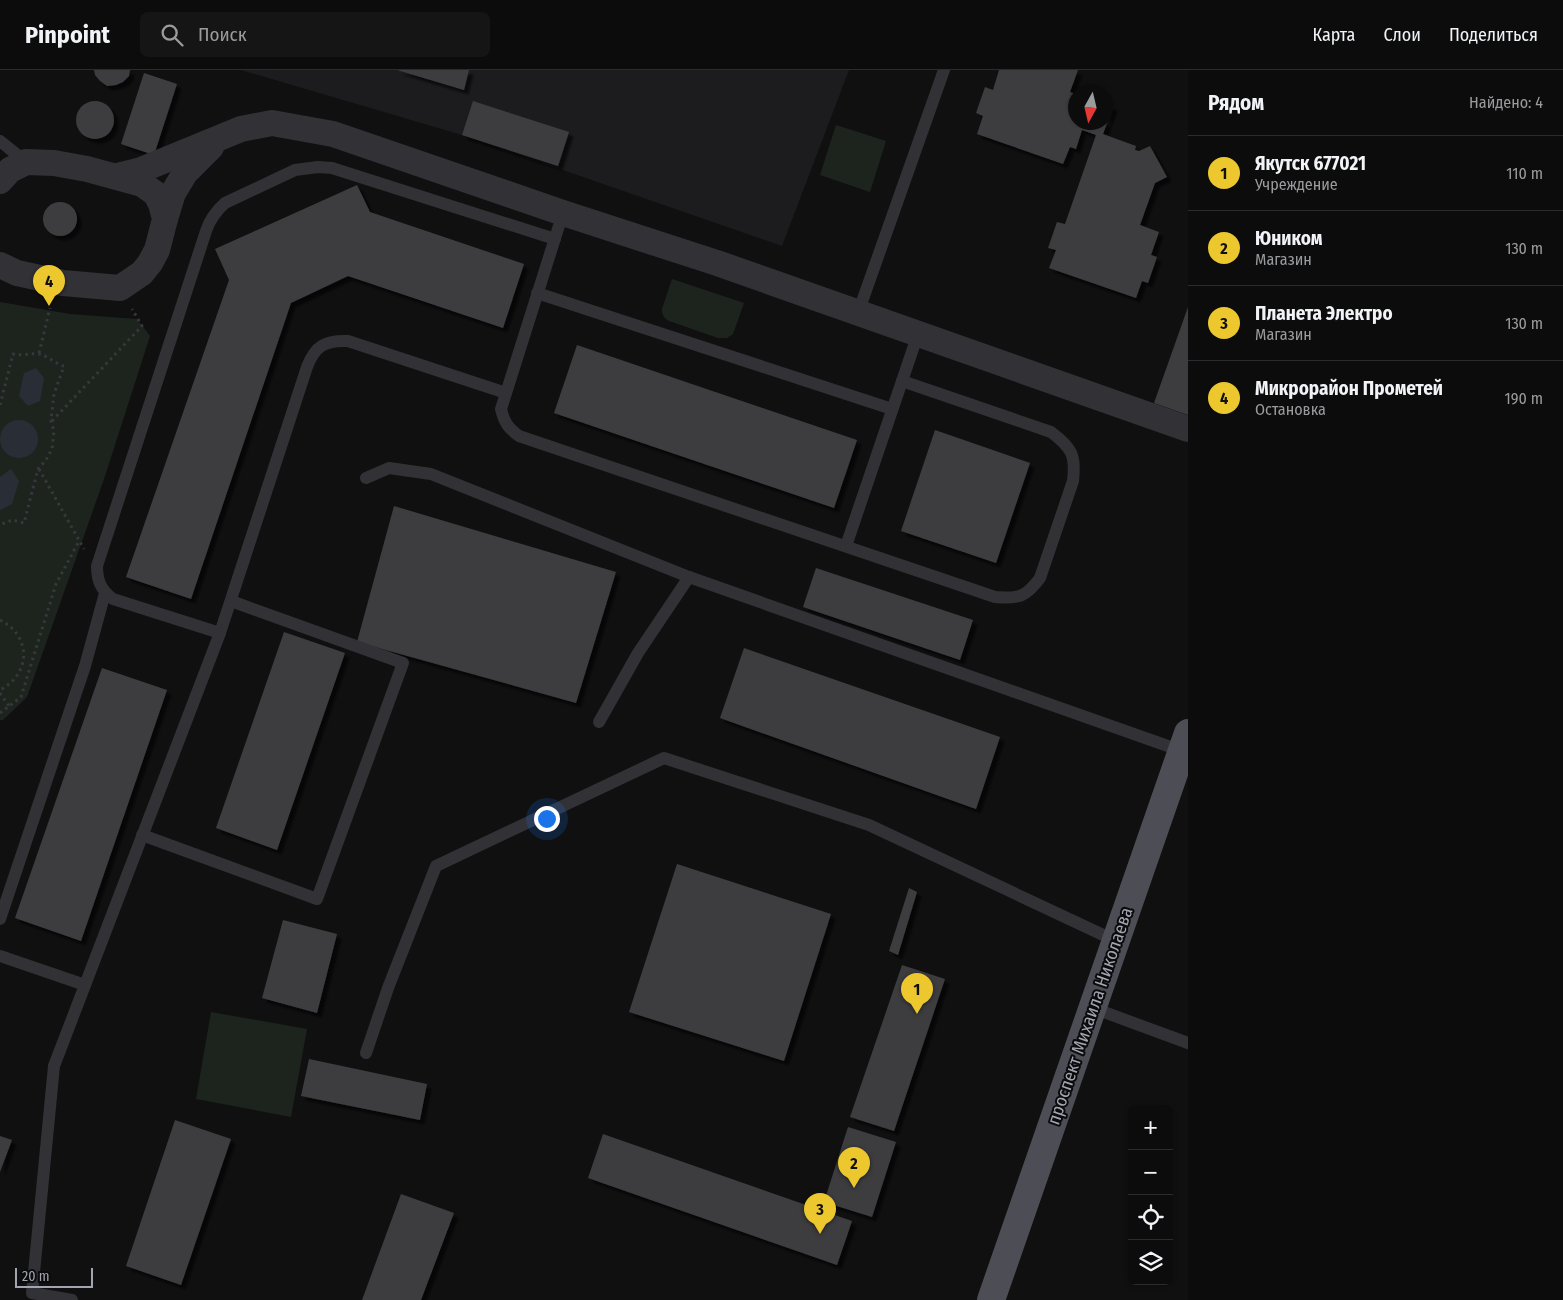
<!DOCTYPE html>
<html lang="ru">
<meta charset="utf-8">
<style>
body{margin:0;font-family:"Fira Sans Condensed",sans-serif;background:#151516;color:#f1f3f6}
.controls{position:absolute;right:15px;bottom:15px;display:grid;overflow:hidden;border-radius:8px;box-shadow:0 1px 4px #0004}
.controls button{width:45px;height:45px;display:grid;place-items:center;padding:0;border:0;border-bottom:1px solid #2c2c2e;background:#0c0c0d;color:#f1f3f6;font:25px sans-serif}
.compass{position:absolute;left:1068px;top:15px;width:45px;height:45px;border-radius:50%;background:#0c0c0d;box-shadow:0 1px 4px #0004;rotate:188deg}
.scale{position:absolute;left:15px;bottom:12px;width:78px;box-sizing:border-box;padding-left:5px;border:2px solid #a2a4b2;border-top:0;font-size:14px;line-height:18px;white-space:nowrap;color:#a2a4b2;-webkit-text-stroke:4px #0b0b0c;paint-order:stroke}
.you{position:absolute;left:546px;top:748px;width:18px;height:18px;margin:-12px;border:4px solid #fff;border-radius:50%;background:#1a73e8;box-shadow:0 0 0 8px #1a73e833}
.badge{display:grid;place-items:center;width:32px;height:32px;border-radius:50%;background:#ecc82e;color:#111;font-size:16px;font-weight:700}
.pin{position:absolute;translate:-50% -41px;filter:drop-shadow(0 1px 2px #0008)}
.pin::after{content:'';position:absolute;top:26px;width:18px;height:15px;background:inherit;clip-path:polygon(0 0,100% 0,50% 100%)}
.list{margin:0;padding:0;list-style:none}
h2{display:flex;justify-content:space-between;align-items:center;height:65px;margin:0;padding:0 20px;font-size:21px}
h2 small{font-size:16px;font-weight:400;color:#9a9b9d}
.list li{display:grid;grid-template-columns:32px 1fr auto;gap:15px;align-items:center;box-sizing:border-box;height:75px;padding:0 20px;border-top:1px solid #2c2c2e}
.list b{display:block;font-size:19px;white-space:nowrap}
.list p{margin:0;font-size:16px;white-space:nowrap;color:#9a9b9d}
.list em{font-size:16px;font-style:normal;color:#9a9b9d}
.icon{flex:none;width:28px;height:28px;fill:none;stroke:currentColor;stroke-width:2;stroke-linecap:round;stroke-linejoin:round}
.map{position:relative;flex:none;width:1188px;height:1230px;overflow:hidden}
header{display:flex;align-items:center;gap:30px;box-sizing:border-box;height:70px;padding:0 25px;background:#0c0c0d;border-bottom:1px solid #2c2c2e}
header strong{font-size:24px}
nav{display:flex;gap:28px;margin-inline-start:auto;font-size:18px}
.search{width:350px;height:45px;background:#151516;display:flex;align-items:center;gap:12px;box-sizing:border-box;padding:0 18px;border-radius:8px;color:#9a9b9d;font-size:19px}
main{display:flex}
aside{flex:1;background:#0c0c0d}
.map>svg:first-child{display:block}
.built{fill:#1c1c1e}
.green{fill:#1d241e}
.water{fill:#292e36}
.building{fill:#3c3d41;filter:url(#shadow)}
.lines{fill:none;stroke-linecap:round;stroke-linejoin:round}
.path{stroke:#37383d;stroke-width:3;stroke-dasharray:2.5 4;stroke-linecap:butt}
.service{stroke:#313136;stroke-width:12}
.minor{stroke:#313136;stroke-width:26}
.primary{stroke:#4d4e55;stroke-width:28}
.labels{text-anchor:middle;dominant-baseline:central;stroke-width:4;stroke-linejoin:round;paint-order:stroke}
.street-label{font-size:18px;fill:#a2a4b2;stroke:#0b0b0c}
</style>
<header>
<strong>Pinpoint</strong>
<div class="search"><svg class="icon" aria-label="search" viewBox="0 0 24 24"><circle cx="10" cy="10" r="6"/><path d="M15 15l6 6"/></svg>Поиск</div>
<nav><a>Карта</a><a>Слои</a><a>Поделиться</a></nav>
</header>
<main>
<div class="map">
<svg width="1188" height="1230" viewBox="0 0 1188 1230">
<defs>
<filter id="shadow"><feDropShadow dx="4.5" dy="4.5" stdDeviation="1" flood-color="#0009"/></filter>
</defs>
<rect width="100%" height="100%" fill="#101011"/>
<polygon class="built" points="241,0 849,0 782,176 462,65"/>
<g class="green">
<polygon points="836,55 886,71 870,122 820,105"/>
<path d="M672,209L744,233L733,264L727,268H718L669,251C664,248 662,245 662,239Z"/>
<polygon points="0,232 70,244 137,249 150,266 104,409 27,627 3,650 0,650"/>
<polygon points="211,942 307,959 291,1047 196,1029"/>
</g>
<g class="water">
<polygon points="36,298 44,308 40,331 28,336 19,326 24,303"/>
<circle cx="19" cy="369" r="19"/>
<polygon points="11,399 19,411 12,434 0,440 0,407"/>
</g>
<g class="building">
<polygon points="94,0 130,0 129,6 123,12 116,15 107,16 100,11 95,5"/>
<polygon points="397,0 469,0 464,20"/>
<polygon points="999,0 1078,0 1070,22 1076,24 1076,52 1106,52 1106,34 1113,37 1103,64 1136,76 1135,80 1139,81 1150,76 1167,107 1155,113 1140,155 1159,162 1151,185 1157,187 1148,213 1142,211 1136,228 1049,198 1056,180 1048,178 1057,152 1065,154 1096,65 1082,60 1076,79 1070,77 1063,94 977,64 983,46 976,43 985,17 993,20"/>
<polygon points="144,3 177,14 154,85 121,74"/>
<polygon points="473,31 569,62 558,96 462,65"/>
<circle cx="95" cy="50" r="19"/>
<polygon points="357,115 370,142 524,194 503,258 348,206 291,233 191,529 126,507 229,210 215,179"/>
<circle cx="60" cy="149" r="17"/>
<polygon points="1188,237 1188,345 1154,333"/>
<polygon points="577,275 857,370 834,438 554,343"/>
<polygon points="935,360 1030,393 996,493 901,461"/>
<polygon points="394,436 616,502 576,633 357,572"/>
<polygon points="816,498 973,550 960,590 803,537"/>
<polygon points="284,562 345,583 277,780 216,758"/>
<polygon points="744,578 1000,667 976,739 720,648"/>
<polygon points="102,598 167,620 81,871 15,848"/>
<polygon points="677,794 831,844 784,991 629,942"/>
<polygon points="909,818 917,822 898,885 889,881"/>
<polygon points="283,850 337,864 317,943 262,928"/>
<polygon points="902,895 945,909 894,1061 850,1047"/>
<polygon points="309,989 427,1014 420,1050 301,1026"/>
<polygon points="175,1050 231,1069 181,1215 126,1196"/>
<polygon points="848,1057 896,1072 872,1147 824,1132"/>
<polygon points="603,1064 852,1151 837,1195 588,1108"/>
<polygon points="0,1066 12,1070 0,1102"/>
<polygon points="401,1124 454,1143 421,1230 362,1230"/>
</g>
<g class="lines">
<g class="path">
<polyline points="39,283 50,238"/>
<path d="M0,335L13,284C22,286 29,283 38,284C45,284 56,294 64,296L54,324L51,351L54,361L52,379L46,390L38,399L24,453L12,450L0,455"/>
<polyline points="52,351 142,256 132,239"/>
<polyline points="39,399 84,479"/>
<path d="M0,550C32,566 31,604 0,620"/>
<polyline points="0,623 9,636"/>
<polyline points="0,643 21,627 56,514 79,471"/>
</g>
<g class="service">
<polyline points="0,71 26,92"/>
<path d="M563,143L501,339C504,352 508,358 519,366L995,527C1019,529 1026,527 1040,508L1073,411C1076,385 1072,378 1051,362L902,311"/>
<polyline points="537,223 892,339"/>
<polyline points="858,243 944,0"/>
<path d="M506,323L348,271C325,270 315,276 307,297L220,563L113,529C101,520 97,511 97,496L206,161C210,149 216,141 225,133L295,100L318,97L332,98L555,169"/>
<polyline points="366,408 389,398 431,404 689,507 1182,681"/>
<polyline points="846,476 918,264"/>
<polyline points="599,652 638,583 689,507"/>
<polyline points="142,765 317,829 403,593 231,531"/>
<polyline points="0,849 85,596 105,523"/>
<polyline points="0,886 85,915"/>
<polyline points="1093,938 1188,973"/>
<polyline points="366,983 388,918 436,796 664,688 869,755 1116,871"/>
<polyline points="72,1230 32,1223 54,996 220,563"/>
</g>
<g class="minor">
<polyline points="117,106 141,100 241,59 272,53 333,64 563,143 717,193 1188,359"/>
<polyline points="0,111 10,100 26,92 54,93 87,99 142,114 156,124 161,134 165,149 157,180 150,193 142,203 120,218 63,213 17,203 0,195"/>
<polyline points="165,149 173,123 185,103 211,77"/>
</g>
<polyline class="primary" points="991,1230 1188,663"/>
</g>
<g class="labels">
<g class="street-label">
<text transform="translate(1090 946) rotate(-71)">проспект Михаила Николаева</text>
</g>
</g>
</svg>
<div class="controls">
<button>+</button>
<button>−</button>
<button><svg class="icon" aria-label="locate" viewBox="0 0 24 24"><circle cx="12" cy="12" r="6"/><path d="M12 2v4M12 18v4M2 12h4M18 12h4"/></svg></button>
<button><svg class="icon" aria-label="layers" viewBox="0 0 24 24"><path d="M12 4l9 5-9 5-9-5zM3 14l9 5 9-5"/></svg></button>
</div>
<svg class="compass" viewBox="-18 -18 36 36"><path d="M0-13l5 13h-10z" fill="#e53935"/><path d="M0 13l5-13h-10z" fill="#9a9b9d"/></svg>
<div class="scale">20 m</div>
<div class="you"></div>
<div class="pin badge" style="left:917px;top:944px">1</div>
<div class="pin badge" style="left:854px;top:1118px">2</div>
<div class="pin badge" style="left:820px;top:1164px">3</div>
<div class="pin badge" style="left:49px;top:236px">4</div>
</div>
<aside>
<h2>Рядом<small>Найдено: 4</small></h2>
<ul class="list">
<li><span class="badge">1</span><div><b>Якутск 677021</b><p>Учреждение</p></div><em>110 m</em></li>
<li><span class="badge">2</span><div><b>Юником</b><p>Магазин</p></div><em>130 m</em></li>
<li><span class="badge">3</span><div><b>Планета Электро</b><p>Магазин</p></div><em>130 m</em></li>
<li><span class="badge">4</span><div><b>Микрорайон Прометей</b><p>Остановка</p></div><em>190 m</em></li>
</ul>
</aside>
</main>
